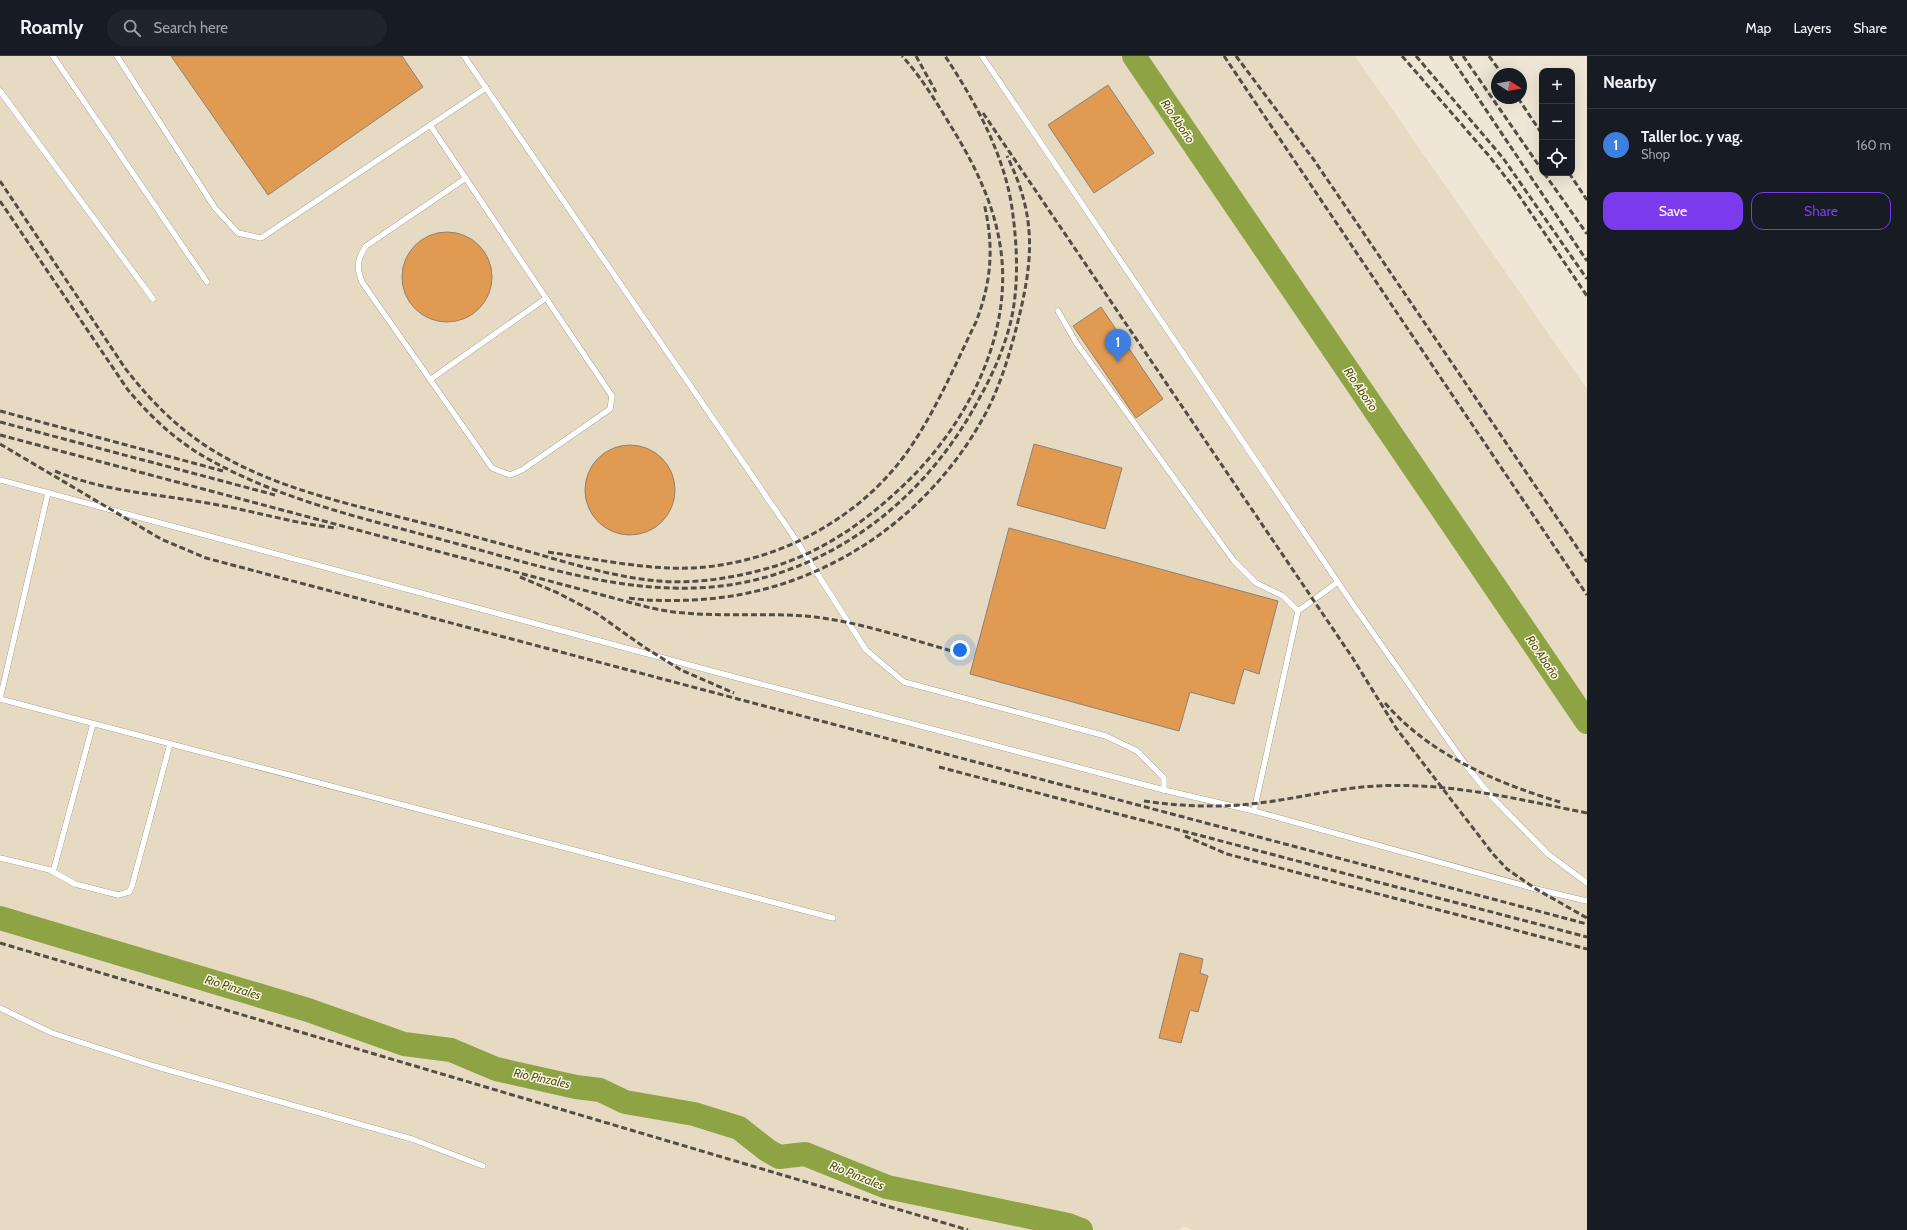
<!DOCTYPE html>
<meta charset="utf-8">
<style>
body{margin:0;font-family:Cabin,sans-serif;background:#20242c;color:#f1f3f6}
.controls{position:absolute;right:12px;top:12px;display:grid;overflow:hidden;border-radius:8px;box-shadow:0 4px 16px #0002}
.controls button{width:36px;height:36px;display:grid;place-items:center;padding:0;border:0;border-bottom:1px solid #363941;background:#171b24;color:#f1f3f6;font:20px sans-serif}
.compass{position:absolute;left:1491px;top:12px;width:36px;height:36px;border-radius:50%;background:#171b24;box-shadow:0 4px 16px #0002;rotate:101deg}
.you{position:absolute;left:960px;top:594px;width:14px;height:14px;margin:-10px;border:3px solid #fff;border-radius:50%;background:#1a73e8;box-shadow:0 0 0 6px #1a73e833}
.badge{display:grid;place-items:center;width:26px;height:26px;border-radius:50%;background:#7c3aed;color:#fff;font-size:13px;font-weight:700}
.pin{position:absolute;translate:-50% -33px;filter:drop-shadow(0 1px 2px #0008)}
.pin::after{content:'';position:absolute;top:21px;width:14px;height:12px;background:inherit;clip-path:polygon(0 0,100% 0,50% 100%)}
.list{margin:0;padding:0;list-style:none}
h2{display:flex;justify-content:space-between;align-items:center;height:52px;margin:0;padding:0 16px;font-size:17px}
h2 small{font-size:13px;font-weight:400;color:#9ea1a6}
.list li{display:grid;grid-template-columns:26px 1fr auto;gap:12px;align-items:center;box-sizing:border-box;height:72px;padding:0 16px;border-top:1px solid #363941}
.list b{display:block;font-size:15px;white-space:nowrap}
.list p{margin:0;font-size:13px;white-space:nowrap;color:#9ea1a6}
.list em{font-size:13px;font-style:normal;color:#9ea1a6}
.actions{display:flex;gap:8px;padding:12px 16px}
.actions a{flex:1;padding:9px 0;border:1px solid #7c3aed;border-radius:12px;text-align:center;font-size:14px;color:#7c3aed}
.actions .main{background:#7c3aed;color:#fff}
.icon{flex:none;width:22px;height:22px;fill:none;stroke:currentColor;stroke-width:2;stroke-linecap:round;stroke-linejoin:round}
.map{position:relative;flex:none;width:1587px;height:1174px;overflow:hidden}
header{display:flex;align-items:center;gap:24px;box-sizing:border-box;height:56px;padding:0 20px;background:#171b24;border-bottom:1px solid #363941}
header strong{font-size:19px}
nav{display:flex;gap:22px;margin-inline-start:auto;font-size:14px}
.search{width:280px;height:36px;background:#20242c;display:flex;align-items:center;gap:10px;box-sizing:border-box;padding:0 14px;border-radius:22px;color:#9ea1a6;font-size:15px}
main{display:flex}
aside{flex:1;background:#171b24}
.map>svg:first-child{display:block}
.built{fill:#e7dac3}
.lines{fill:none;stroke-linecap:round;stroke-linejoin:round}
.river{stroke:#8da344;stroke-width:24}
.building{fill:#e19a51;stroke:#8e8175}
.lane-casing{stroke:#847c6e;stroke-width:6}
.lane{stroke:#fff;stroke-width:5.5}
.rail{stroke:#524e46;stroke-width:3;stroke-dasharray:6 3;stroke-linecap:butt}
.labels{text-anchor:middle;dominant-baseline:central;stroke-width:3;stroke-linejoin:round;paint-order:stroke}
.water-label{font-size:12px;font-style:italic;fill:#485610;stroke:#fdf4e3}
</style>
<header>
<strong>Roamly</strong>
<div class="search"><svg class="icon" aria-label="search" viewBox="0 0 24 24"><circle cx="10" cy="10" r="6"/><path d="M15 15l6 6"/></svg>Search here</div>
<nav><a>Map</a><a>Layers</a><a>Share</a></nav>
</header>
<main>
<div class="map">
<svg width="1587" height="1174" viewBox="0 0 1587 1174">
<rect width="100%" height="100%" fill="#efe6d6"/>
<polygon class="built" points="0,0 1355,0 1587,333 1587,1174 1192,1174 1184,1170 1178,1174 0,1174"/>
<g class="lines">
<g class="river">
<polyline points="1134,0 1587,666"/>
<polyline points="0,862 308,954 404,988 451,994 496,1013 576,1031 600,1034 625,1046 694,1058 739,1072 767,1094 779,1101 805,1098 887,1131 1068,1169 1081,1174"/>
</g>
</g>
<g class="building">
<polygon points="171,0 402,0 423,31 268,139"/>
<polygon points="1108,29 1154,97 1094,137 1048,69"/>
<circle cx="447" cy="221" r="45"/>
<polygon points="1101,251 1163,343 1136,362 1073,270"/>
<polygon points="1034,388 1122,412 1105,473 1017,449"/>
<circle cx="630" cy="434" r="45"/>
<polygon points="1009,472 1278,545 1259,618 1244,613 1234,648 1190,636 1179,675 970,618"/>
<polygon points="1180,897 1203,903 1200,917 1208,920 1198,956 1190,954 1181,987 1159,982"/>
</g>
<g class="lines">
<g class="lane-casing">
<g id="lane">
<polyline points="53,0 207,226"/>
<polyline points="117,0 215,152 238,177 261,182 486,32"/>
<polyline points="464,0 792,478 866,594 904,626 1106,680 1137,695 1164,722 1164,734"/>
<polyline points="982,0 1354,550 1465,708 1489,738 1548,798 1587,827"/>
<polyline points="0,35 153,243"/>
<path d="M430,69C491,160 551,250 612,340L610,353L522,414L510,419L492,412L362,226C356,210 357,204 366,190L466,122"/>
<polyline points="1058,255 1077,288 1234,505 1256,527 1283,540 1298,555"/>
<polyline points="431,323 546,242"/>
<polyline points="0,424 723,618 1164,734 1254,755 1536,833 1587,845"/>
<polyline points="0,643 833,862"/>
<polyline points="0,643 48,437"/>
<polyline points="1254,755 1298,555 1338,526"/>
<polyline points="0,802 50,814 75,828 118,839 129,836 132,830 170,688"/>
<polyline points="53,816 93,668"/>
<polyline points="0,952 52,977 154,1010 412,1083 483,1110"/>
</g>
</g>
<use href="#lane" class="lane"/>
<g class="rail">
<polyline points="916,0 936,36"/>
<polyline points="1224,0 1587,539"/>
<polyline points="1236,0 1314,104 1587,506"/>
<polyline points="1402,0 1490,101 1514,132 1587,240"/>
<polyline points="1416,0 1503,102 1587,223"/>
<polyline points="1450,0 1587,205"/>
<polyline points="1463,0 1542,114"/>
<polyline points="1489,0 1502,18"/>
<polyline points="1518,42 1542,78"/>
<polyline points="983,57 1352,601 1396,672 1493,798 1507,813 1536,833 1587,862"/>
<polyline points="1544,117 1587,178"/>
<polyline points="1569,117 1587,144"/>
<path d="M0,125L125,312C151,346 181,376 219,398C263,424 314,439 364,452C407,463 451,474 494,486C549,500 602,520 658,525C696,528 735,522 772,511C826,495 872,461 912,421C972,360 1016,270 999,183C992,144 973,106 952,72C937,47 922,22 902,0"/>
<path d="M0,145L128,334C149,359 174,383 203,400C277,443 362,462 443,484C542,510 643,547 746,526C849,504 932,433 980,341C994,316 1006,288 1012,260C1019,225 1017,187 1012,152C1004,98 975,45 945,0"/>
<polyline points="0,355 223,415"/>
<polyline points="0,366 275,439"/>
<path d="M0,379L651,552C705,564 760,555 815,561C865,567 914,585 963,598"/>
<polyline points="0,388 161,483 206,502 1587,868"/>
<path d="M55,415C107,437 163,438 218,449C258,456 296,468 337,472"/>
<path d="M548,496C588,502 628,510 668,512C758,516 851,472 905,399C934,359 954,311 976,266C992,224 994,190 984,147"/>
<polyline points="520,521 558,537 596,557 644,591 681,614 734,637"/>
<path d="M629,542C649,545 671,545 692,544C813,539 922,470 982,364C998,336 1008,304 1016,273C1033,207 1038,163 1007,100"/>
<path d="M1385,647C1429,698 1496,727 1560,746"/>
<polyline points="939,711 1587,881"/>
<path d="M1144,745C1179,750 1215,752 1250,748C1293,744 1334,732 1377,730C1448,726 1517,743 1587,757"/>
<polyline points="1185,780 1227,798 1587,893"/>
<polyline points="0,887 968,1174"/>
</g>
</g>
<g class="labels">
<g class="water-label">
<text transform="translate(1178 65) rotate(56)">Rio Aboño</text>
<text transform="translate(1361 333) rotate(56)">Rio Aboño</text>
<text transform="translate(1543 601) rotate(56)">Rio Aboño</text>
<text transform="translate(233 931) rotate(17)">Rio Pinzales</text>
<text transform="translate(542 1022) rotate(12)">Rio Pinzales</text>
<text transform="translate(857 1119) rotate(22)">Rio Pinzales</text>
</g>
</g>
</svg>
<div class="controls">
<button>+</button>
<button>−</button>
<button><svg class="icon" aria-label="locate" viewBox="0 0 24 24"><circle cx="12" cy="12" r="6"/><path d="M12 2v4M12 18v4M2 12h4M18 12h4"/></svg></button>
</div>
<svg class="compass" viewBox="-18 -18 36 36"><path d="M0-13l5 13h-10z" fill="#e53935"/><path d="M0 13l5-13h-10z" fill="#9ea1a6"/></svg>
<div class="you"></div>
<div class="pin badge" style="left:1118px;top:306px;background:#3f7fe0">1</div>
</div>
<aside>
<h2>Nearby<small></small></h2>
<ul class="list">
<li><span class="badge" style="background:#3f7fe0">1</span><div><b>Taller loc. y vag.</b><p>Shop</p></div><em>160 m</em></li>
</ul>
<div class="actions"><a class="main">Save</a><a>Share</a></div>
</aside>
</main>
